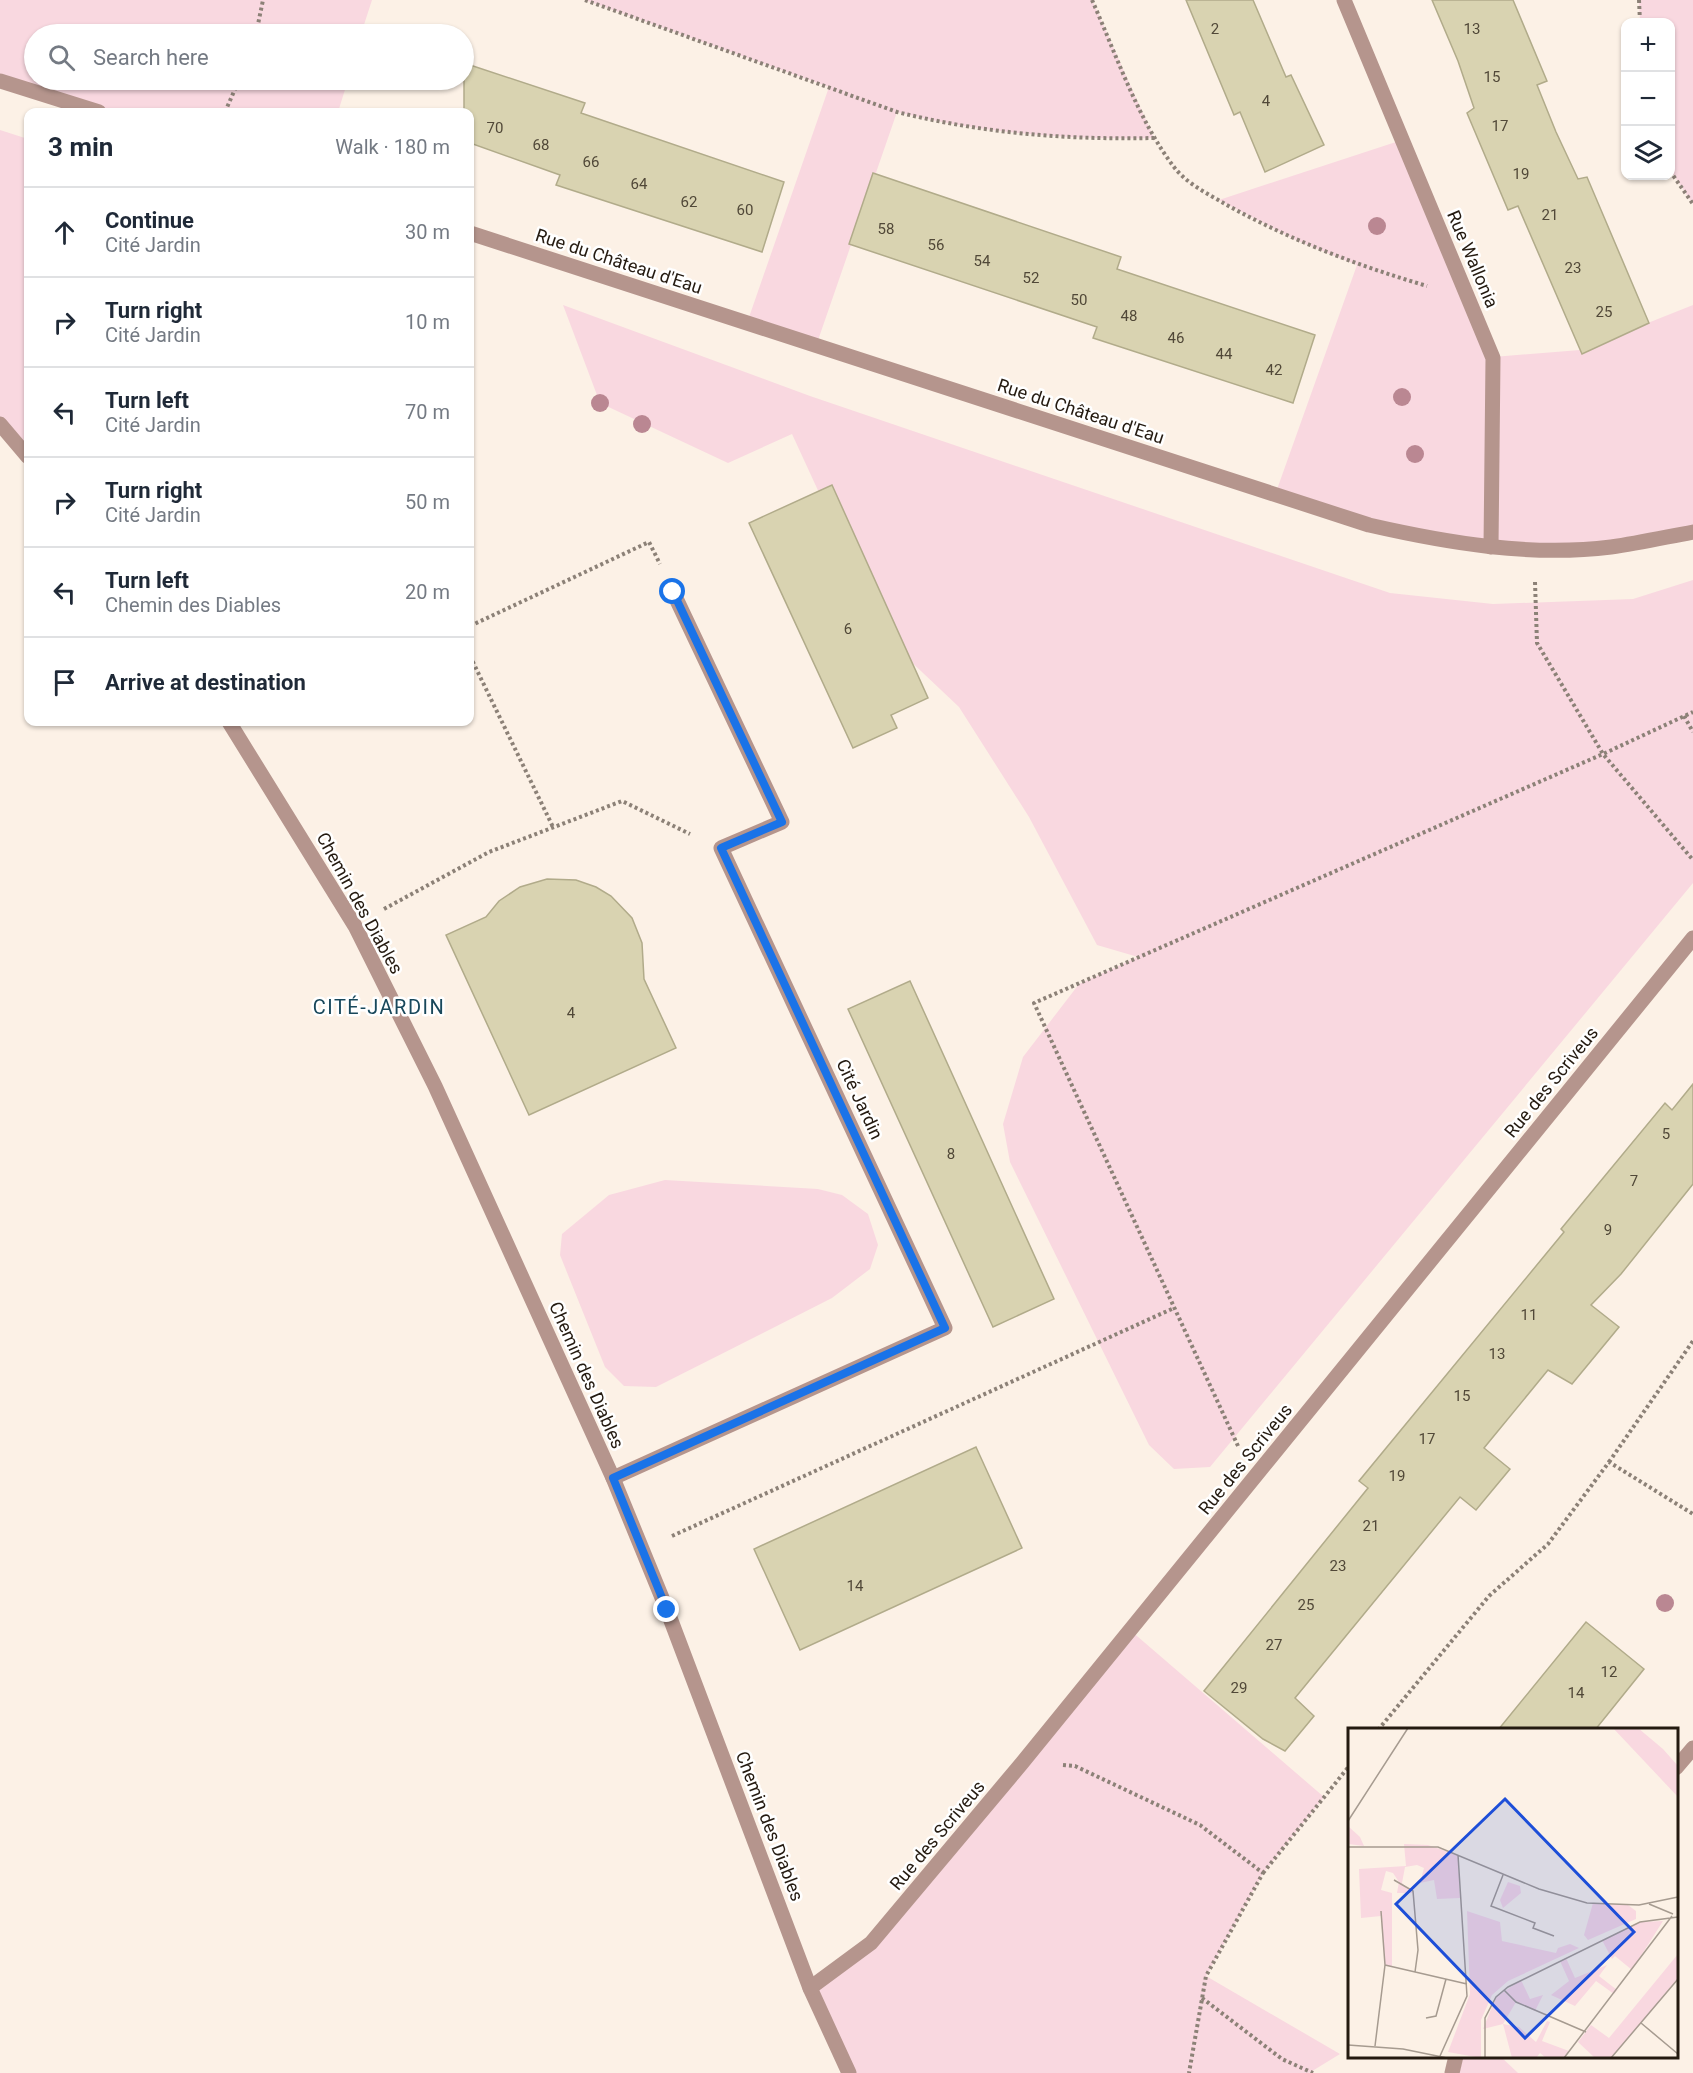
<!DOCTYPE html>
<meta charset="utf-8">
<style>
body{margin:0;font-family:Roboto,sans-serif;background:#f2f2f3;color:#1f2937}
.controls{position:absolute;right:18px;top:18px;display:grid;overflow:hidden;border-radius:12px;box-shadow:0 2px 4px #0004}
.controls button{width:54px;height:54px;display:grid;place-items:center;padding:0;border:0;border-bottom:2px solid #e0e1e3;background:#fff;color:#1f2937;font:30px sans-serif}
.stop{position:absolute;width:18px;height:18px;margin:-14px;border:4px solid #1a73e8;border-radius:50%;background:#fff}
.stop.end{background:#1a73e8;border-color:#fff;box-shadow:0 2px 6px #0008}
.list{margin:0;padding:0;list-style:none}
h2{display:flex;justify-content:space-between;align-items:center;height:78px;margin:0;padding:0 24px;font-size:26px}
h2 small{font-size:20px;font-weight:400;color:#747a83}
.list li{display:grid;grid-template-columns:39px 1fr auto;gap:18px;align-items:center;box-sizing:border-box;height:90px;padding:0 24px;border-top:2px solid #e0e1e3}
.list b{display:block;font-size:22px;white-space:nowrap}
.list p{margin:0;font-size:20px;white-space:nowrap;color:#747a83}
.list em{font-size:20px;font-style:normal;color:#747a83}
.icon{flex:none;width:33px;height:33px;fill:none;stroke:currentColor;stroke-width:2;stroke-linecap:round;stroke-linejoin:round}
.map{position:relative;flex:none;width:1693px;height:2073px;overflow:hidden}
.search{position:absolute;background:#fff;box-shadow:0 2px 4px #0004;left:24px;top:24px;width:450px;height:66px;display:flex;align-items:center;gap:15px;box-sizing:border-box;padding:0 21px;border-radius:33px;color:#747a83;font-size:22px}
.panel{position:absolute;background:#fff;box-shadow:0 2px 4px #0004;left:24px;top:108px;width:450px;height:618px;border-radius:12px}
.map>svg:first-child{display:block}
.green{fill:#f9d8e0}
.building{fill:#d9d3b1;stroke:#b1ab8a;stroke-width:1.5}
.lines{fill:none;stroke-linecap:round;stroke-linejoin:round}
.path{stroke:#8c8177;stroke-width:4;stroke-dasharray:3 3;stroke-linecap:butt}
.street{stroke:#b5958d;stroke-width:15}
.tree{fill:#ba8792}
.route{stroke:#1a73e8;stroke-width:8}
.labels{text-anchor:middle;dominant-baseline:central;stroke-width:5;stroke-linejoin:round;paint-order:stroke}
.number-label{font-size:15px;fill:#514838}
.street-label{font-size:18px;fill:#241a10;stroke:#fff}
.neighbourhood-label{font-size:20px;letter-spacing:1.5px;fill:#19485b;stroke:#fff}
.inset-road{fill:none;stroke:#a69b90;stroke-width:1.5}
.view{fill:#1d4ed8;fill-opacity:0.15;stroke:#1d4ed8;stroke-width:3}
.inset-edge{fill:none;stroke:#241a10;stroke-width:3}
</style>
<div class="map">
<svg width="1693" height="2073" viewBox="0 0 1693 2073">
<rect width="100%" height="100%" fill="#fcf1e6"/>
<g class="green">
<polygon points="0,0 372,0 361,34 34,34 34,80 348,80 338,112 99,112 0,81"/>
<path d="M585,0H1092L1154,138C1066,140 982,133 897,112L816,346L747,323L829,87Z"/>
<polygon points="1639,0 1693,0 1693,204 1671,171 1670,22 1640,22"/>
<polygon points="0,130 28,139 28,457 0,424"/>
<polygon points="1402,140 1493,357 1580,350 1693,305 1693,532 1610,547 1491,547 1275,495 1357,265 1298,241 1219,200"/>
<polygon points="563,305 810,396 1390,593 1493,604 1633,599 1693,580 1693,883 1210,1467 1174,1469 1149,1445 1010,1162 1003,1124 1023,1057 1079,984 1138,957 1097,945 1029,817 959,707 886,638 792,434 728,463 600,403"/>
<polygon points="665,1180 818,1189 842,1195 868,1214 878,1245 870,1269 832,1298 656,1387 624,1386 605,1367 560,1255 562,1234 609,1195"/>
<polygon points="1130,1630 1324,1797 1263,1873 1206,1976 1340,2054 1309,2073 849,2073 810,1988 871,1943"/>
<polygon points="1456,2056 1501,2057 1518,2073 1452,2073"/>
</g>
<g class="building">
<polygon points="1186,0 1253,0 1286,77 1291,75 1324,145 1265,172 1240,112 1234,115"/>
<polygon points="1432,0 1513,0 1547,81 1537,85 1556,132 1578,179 1587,177 1649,323 1582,354 1518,206 1508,210 1467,113 1474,108 1458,61"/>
<polygon points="464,63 585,103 581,113 784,182 762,252 556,185 560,175 470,143 470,112 464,112"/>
<polygon points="873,173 1121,257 1117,269 1315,335 1293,403 1093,338 1097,327 849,244"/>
<polygon points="832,485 928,698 891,715 897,728 853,748 749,523"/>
<polygon points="547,879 576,880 596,887 611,896 632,918 642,943 644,979 676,1048 529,1115 446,935 486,917 499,901 520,887"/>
<polygon points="910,981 1054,1299 993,1327 848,1009"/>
<polygon points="1693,1084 1693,1184 1621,1274 1591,1305 1619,1327 1572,1384 1548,1370 1484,1448 1510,1469 1476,1510 1460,1497 1295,1698 1314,1716 1285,1751 1263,1739 1204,1691 1368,1488 1359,1481 1564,1232 1561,1229 1665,1103 1672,1110"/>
<polygon points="976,1447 1022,1548 800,1650 754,1549"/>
<polygon points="1586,1622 1644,1669 1595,1730 1498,1730"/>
</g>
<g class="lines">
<g class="path">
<path d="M585,0L897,112C982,133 1066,140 1154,138"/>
<path d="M1092,0C1116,54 1138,120 1174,167C1186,183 1208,194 1225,204C1290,240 1356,265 1427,286"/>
<polyline points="1639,0 1640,22"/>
<polyline points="256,34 263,0"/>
<polyline points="225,112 239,80"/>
<polyline points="1670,171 1693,204"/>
<polyline points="1535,582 1537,643 1603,754 1693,860"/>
<polyline points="470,626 649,542 660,564"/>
<polyline points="470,656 553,827"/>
<polyline points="1684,716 1693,732"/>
<polyline points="384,909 489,852 622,801 690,834"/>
<polyline points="1238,1446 1034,1003 1603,754 1693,712"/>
<polyline points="1609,1462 1693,1341"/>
<polyline points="672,1536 1174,1308"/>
<polyline points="1378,1730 1489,1596 1548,1544 1609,1462 1693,1514"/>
<polyline points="1063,1765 1075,1766 1200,1825 1263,1873 1206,1976 1189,2073"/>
<polyline points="1263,1873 1350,1765"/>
<polyline points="1202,1998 1282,2059 1313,2073"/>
</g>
<g class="street">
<polyline points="1344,0 1493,358 1491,547"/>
<polyline points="0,81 99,112"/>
<path d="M470,233L1369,525C1448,543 1530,557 1611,547C1639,543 1666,537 1693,532"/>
<polyline points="0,424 28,457"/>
<polyline points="229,722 355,926 435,1086 613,1478 667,1610 810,1988 849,2073"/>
<polyline points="613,1478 945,1328 721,848 782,822 673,592"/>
<polyline points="1676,1768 1693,1748"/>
<polyline points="810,1988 871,1943 1022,1763 1693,938"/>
<polyline points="1452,2073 1456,2056"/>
</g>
</g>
<g class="tree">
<circle cx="1377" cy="226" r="9"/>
<circle cx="1402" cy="397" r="9"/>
<circle cx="600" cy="403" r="9"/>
<circle cx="642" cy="424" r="9"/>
<circle cx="1415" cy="454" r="9"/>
<circle cx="1665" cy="1603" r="9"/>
</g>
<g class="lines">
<polyline class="route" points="667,1610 613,1478 945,1328 721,848 782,822 673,592"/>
</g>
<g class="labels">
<g class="number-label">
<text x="1215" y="29">2</text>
<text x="1472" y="29">13</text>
<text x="1492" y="77">15</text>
<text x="1266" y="101">4</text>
<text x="1500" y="126">17</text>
<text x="495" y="128">70</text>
<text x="541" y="145">68</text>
<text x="591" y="162">66</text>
<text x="1521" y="174">19</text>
<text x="639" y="184">64</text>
<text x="689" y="202">62</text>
<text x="745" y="210">60</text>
<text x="1550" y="215">21</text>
<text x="886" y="229">58</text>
<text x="936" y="245">56</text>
<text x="982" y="261">54</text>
<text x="1573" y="268">23</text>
<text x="1031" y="278">52</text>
<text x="1079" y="300">50</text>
<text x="1604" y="312">25</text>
<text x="1129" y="316">48</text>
<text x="1176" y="338">46</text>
<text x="1224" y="354">44</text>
<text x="1274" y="370">42</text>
<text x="848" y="629">6</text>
<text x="571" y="1013">4</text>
<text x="1666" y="1134">5</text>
<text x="951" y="1154">8</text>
<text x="1634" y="1181">7</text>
<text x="1608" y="1230">9</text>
<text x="1529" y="1315">11</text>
<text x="1497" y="1354">13</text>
<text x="1462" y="1396">15</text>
<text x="1427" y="1439">17</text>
<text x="1397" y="1476">19</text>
<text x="1371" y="1526">21</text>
<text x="1338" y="1566">23</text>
<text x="855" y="1586">14</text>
<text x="1306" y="1605">25</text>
<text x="1274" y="1645">27</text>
<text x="1609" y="1672">12</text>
<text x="1239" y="1688">29</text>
<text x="1576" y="1693">14</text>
</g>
<g class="street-label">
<text transform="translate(1473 259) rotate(67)">Rue Wallonia</text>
<text transform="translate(619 261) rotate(18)">Rue du Château d'Eau</text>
<text transform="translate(1081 411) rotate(18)">Rue du Château d'Eau</text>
<text transform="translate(360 903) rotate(61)">Chemin des Diables</text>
<text transform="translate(1551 1082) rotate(-51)">Rue des Scriveus</text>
<text transform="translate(860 1099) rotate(65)">Cité Jardin</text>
<text transform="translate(587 1375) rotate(66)">Chemin des Diables</text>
<text transform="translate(1245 1459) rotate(-51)">Rue des Scriveus</text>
<text transform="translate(770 1826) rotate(69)">Chemin des Diables</text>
<text transform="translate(937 1835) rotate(-50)">Rue des Scriveus</text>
</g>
<g class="neighbourhood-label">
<text x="379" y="1007">CITÉ-JARDIN</text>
</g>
</g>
<g transform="translate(1348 1728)">
<rect width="330" height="330" fill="#fcf1e6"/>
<path d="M265,0H290L315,21L330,38V69ZM0,98L12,109L16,118L0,116ZM56,116L80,117L110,127L112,170L89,171L86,152L72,155L76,140L69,137L57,139L54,155L65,165H49L51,154L45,145L38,143L33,162L44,165V239L37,237L33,188L13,190L11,141L58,138ZM160,154L172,158L173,165L155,180L152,172ZM245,175L280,177L288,183V191L240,212L236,207ZM119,183L152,194L154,213L208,225L210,220L222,216L231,220L160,253L144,267L133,292V330L100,324L122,266ZM315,193L284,242L267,228L264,231L254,212L292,194ZM330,226V251L263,330H247L230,314L243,297L261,310ZM218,230L227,250L259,237L251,248L269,262L266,266L248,253L227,278L203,267L221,253L212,233ZM173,252L182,271L195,267L187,283L168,274L155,296L171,299L188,314L199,293L202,294L194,313L221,323L216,330H198L192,325L188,330H164L155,296L135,301L148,269Z" fill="#f9d8e0"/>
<path class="inset-road" d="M0,93L60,0M0,119H90L191,161L239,175L291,177L330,169M155,147L143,178L187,195L185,200L206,208M46,152L65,163L70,222L67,244M301,176L325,186M37,237L119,256M156,262L168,274L238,304M78,290L88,288L98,251M293,295L330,326M0,317L55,321L99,330M27,318L37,237L33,183M92,328L119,268L110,127M137,330V290L148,269L160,259L292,194L330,189M216,330L324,188M263,330L330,251"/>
<path class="view" d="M157,71L286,204L177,310L48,176Z"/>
<rect width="330" height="330" class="inset-edge"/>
</g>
</svg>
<div class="controls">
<button>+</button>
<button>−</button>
<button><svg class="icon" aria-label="layers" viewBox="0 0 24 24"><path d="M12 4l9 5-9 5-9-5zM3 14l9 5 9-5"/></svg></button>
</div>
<div class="stop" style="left:673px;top:592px"></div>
<div class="stop end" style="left:667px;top:1610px"></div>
<div class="search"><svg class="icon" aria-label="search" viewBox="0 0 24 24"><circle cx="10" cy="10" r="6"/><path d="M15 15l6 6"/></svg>Search here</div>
<section class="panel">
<h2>3 min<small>Walk · 180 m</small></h2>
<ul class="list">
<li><svg class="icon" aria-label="ahead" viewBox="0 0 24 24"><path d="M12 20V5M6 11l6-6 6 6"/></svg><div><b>Continue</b><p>Cité Jardin</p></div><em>30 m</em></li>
<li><svg class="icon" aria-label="right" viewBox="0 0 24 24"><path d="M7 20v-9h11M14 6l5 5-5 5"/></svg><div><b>Turn right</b><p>Cité Jardin</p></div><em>10 m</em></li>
<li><svg class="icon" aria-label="left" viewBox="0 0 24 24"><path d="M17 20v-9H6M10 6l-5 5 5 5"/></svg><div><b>Turn left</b><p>Cité Jardin</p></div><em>70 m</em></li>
<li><svg class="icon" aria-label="right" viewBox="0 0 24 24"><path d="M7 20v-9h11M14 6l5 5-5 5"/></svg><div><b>Turn right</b><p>Cité Jardin</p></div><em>50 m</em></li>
<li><svg class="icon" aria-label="left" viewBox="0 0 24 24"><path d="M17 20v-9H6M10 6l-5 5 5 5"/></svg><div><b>Turn left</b><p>Chemin des Diables</p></div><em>20 m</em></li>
<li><svg class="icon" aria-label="arrive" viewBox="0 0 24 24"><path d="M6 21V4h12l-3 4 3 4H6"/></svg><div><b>Arrive at destination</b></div></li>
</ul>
</section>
</div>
